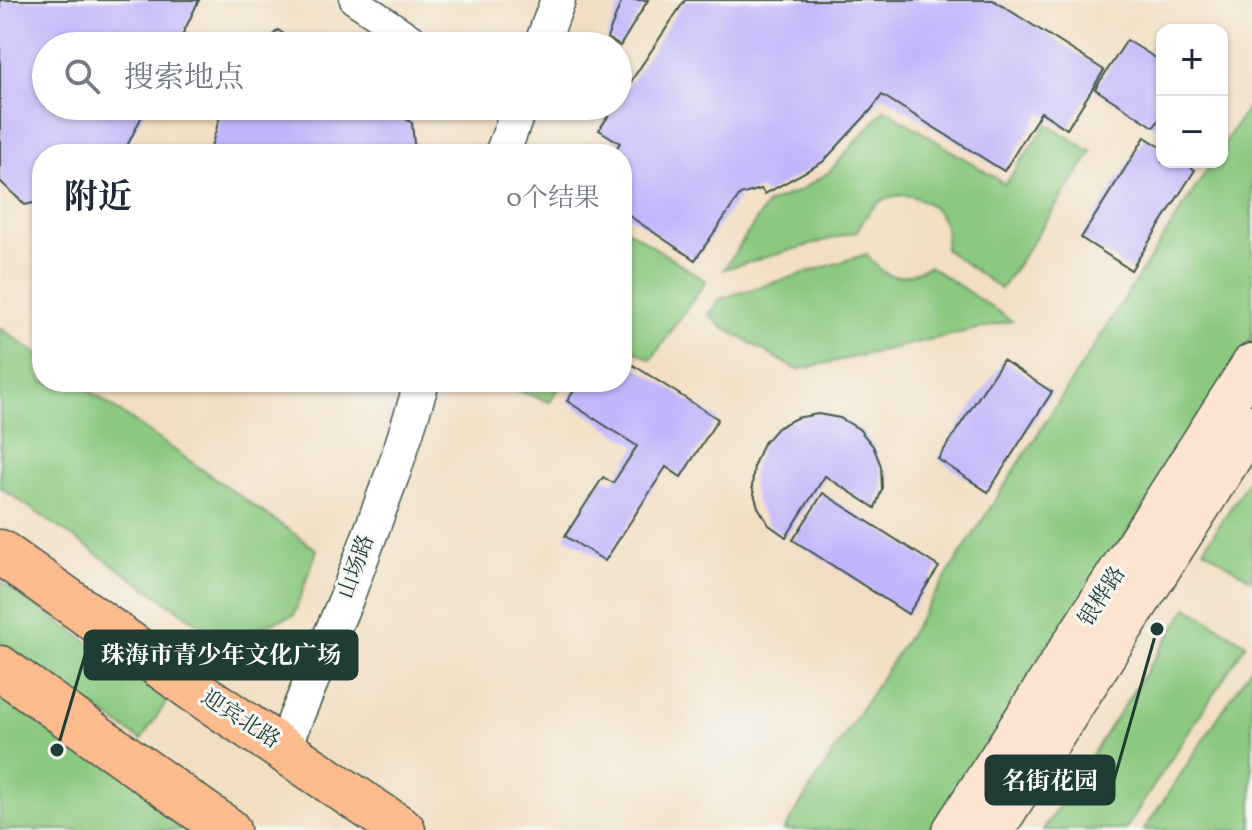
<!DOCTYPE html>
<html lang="zh">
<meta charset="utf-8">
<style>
body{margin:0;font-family:Vollkorn,"Noto Serif SC",serif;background:#f2f2f3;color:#1f2937}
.controls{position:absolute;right:24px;top:24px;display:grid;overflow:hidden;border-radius:16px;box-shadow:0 2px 6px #0004}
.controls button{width:72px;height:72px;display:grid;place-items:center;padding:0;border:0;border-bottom:2px solid #e0e1e3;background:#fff;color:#1f2937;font:40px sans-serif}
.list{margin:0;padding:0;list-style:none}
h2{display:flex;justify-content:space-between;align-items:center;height:104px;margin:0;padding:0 32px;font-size:34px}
h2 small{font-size:26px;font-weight:400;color:#747a83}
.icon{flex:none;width:44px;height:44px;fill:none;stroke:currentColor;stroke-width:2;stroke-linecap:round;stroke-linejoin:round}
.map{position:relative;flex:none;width:1252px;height:830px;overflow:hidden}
.search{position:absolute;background:#fff;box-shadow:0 2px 6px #0004;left:32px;top:32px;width:600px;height:88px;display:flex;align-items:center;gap:20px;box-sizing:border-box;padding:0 28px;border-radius:44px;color:#747a83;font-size:30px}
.panel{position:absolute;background:#fff;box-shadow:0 2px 6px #0004;left:32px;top:144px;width:600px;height:248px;border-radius:32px}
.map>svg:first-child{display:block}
.green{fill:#8cc980;stroke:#56835a;stroke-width:2}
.building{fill:#c1b6fb}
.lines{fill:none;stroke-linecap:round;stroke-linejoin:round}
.minor-casing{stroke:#3f5549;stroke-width:31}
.tertiary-casing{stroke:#3f5549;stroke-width:37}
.secondary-casing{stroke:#3f5549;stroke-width:43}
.primary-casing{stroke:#3f5549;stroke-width:47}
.minor{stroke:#fff;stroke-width:28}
.tertiary{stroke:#fff;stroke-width:34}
.secondary{stroke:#fde4d1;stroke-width:40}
.primary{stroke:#fbbb8c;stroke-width:44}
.labels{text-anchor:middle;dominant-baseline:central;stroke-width:6;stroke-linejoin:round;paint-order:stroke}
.street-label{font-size:22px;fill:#1f3d34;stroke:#f6f6f2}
.leader{fill:none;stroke:#1f3d34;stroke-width:3}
.callout-dot{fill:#1f3d34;stroke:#f6f6f2;stroke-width:3}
.callout{fill:#1f3d34;stroke:#1f3d34;stroke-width:3}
.callout-label{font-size:24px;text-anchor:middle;font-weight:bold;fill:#fff}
</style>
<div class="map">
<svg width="1252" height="830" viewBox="0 0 1252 830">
<rect width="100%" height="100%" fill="#f6f6f2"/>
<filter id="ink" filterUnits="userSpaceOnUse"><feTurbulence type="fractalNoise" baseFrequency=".0125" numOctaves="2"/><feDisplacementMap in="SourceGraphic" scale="16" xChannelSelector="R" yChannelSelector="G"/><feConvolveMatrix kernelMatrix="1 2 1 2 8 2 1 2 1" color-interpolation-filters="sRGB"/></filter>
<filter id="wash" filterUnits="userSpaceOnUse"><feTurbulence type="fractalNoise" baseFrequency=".006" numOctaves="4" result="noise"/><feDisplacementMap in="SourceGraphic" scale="32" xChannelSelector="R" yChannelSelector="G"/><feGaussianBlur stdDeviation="1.8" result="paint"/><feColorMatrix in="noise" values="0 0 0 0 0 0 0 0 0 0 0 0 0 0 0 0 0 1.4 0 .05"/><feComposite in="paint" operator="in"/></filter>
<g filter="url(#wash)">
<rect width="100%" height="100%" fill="#f2dfc3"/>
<g class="green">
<polygon points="1252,100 1252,338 937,830 784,830 1212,162 1222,162 1222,147"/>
<path d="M885,109L1005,184L1047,124L1092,152L1001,289L945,249C945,244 947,235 946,230C940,204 910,188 885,199C872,204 863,221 856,232L724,269L767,204L799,191L829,172Z"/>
<polygon points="622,226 706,281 651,360 622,343"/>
<path d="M867,254C886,282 901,281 929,266L1012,321L797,370L721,326L709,314L720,299Z"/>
<polygon points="0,328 42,357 42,382 77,382 317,550 294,615 222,640 0,487"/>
<polygon points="494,382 563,382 550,402"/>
<polygon points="1252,475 1252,580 1204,549"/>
<polygon points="0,581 169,698 141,740 0,641"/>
<polygon points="1188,607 1246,644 1125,830 1043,830"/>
<polygon points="1252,666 1252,830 1144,830"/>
<polygon points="0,671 228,830 0,830"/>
</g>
<g id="blocks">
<g class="building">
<polygon points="0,0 199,0 177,46 46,46 46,106 147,106 123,154 42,154 42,201 25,205 0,181"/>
<polygon points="622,0 648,0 620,46 607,38"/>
<polygon points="685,0 993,0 1104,70 1067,129 1041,112 1004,171 882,95 871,110 823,162 765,194 761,189 740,195 695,260 622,211 622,154 612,154 620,143 599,130 615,106 618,106 618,101"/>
<polygon points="278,30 301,46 262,46"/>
<polygon points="1127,40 1162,62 1162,115 1154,127 1095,89"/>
<polygon points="223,106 387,106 412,123 415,154 209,154"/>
<polygon points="1145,137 1162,148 1162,162 1183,162 1195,170 1131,270 1081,238"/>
<polygon points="622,358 718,419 681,477 666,467 605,561 565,536 603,477 613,483 637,446 567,401 580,382 622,382"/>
<polygon points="1003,360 1052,392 988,492 938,459"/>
<polygon points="818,414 840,418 859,429 873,446 881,466 882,489 875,508 825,476 786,537 769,525 758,507 752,487 754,465 762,445 777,428 796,418"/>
<polygon points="823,493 939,567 908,614 793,540"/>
</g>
</g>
</g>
<g filter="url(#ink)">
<use href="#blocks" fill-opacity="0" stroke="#3f5549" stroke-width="2"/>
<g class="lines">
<g class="minor-casing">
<polyline id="minor" points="354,0 422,46"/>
</g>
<g class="tertiary-casing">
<g id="tertiary">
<polyline points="541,46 558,0"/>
<polyline points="502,154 520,106"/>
<polyline points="283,748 346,599 395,467 422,382"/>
</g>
</g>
<g class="secondary-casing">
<g id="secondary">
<polyline points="953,830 1252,364"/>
<polyline points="994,830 1252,425"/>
</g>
</g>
<g class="primary-casing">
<g id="primary">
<polyline points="0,552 197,692 403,830"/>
<polyline points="0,668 228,830"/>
</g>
</g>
<use href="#minor" class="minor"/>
<use href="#tertiary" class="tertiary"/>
<use href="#secondary" class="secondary"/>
<use href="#primary" class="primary"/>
</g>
</g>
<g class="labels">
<g class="street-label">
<text transform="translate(357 567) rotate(-70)">山场路</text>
<text transform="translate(1103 597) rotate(-57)">银桦路</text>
<text transform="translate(240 720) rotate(33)">迎宾北路</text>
</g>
</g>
<path class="leader" d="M57 750L85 655M1157 629L1114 780"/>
<g class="callout-dot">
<circle cx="57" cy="750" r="8"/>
<circle cx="1157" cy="629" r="8"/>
</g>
<g class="callout">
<rect x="85" y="631" width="272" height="48" rx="8"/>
<rect x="986" y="756" width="128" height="48" rx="8"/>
</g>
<g class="callout-label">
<text x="221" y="663">珠海市青少年文化广场</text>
<text x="1050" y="789">名街花园</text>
</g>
</svg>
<div class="controls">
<button>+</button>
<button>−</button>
</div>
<div class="search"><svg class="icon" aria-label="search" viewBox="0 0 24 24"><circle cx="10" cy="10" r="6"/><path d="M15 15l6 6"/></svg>搜索地点</div>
<section class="panel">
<h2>附近<small>0个结果</small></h2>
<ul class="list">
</ul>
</section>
</div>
